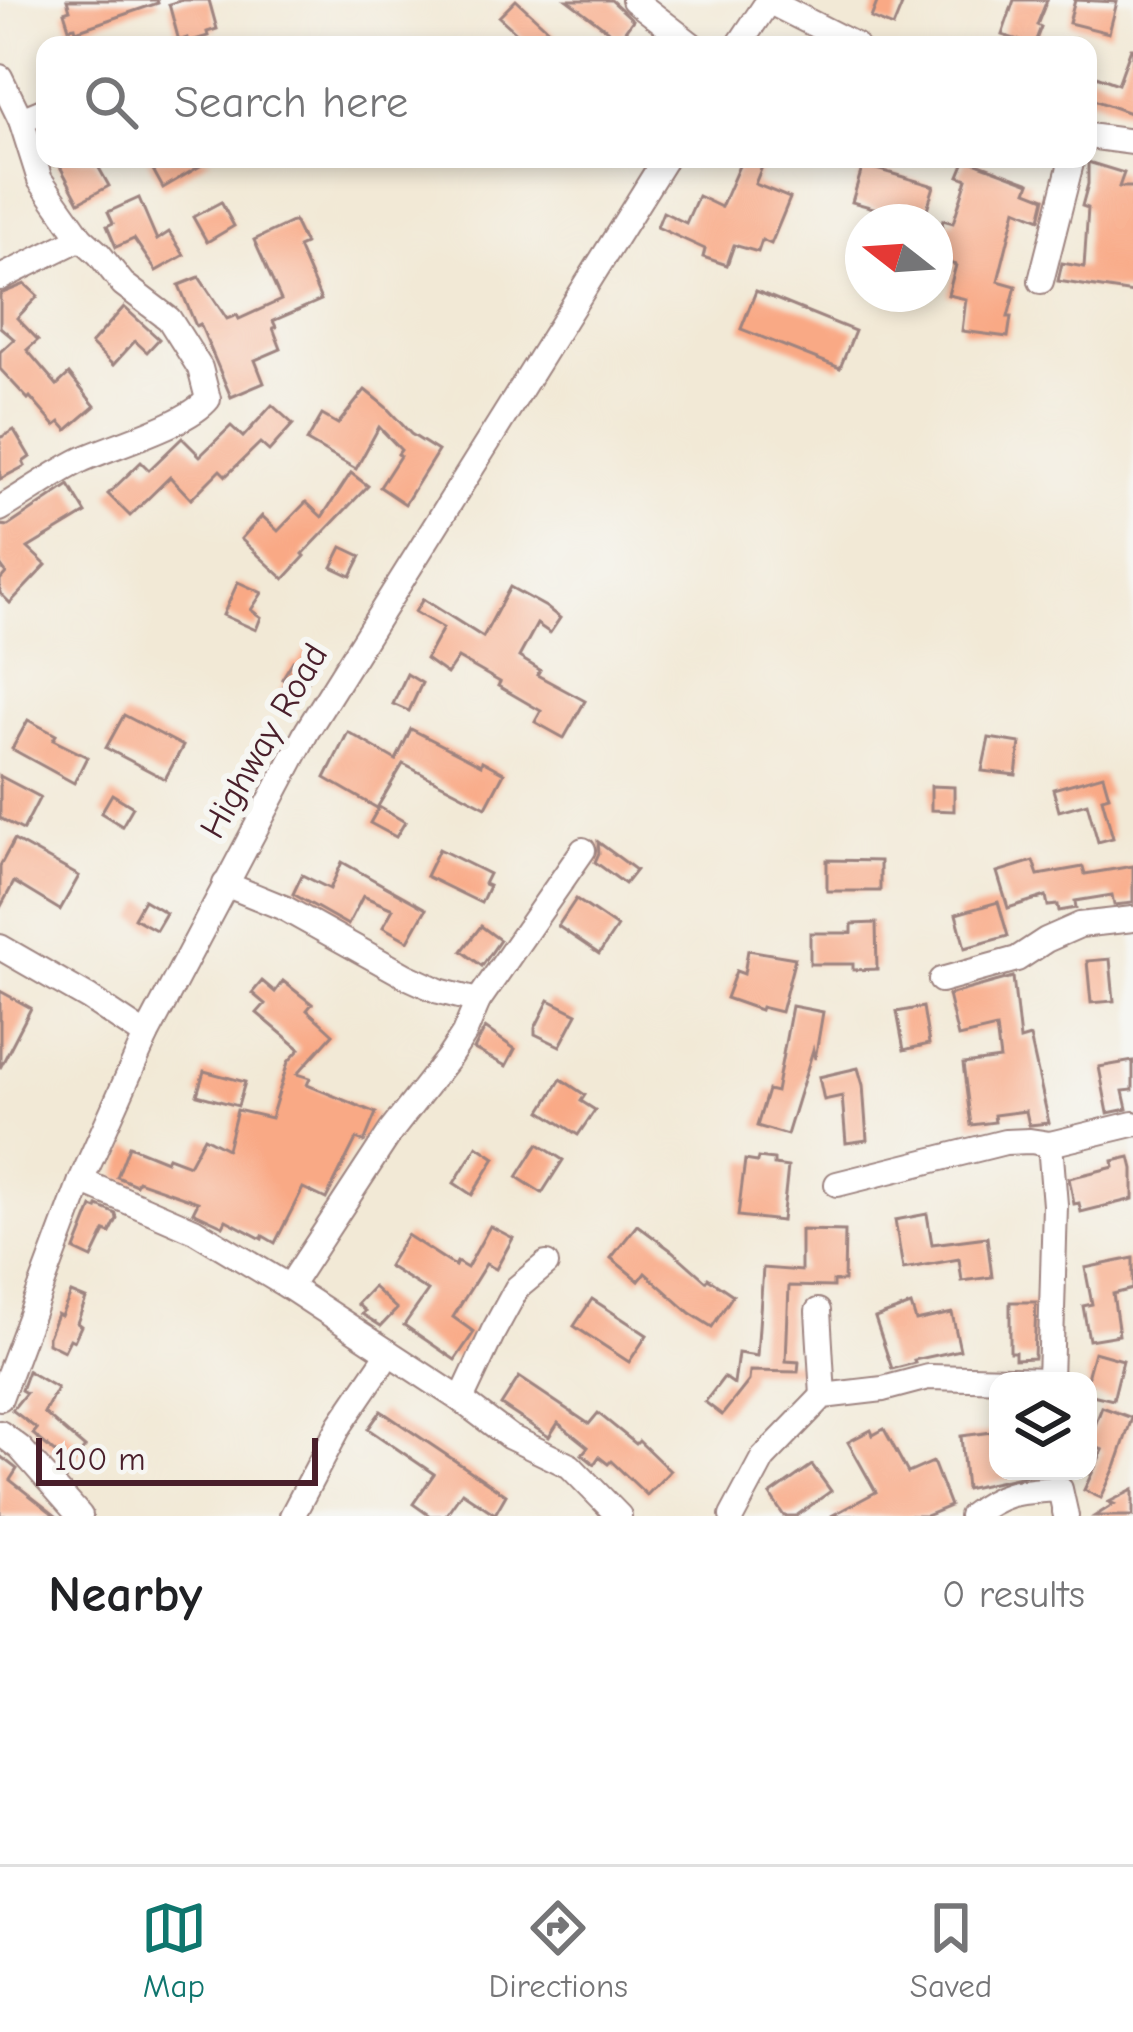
<!DOCTYPE html>
<style>
body{margin:0;font-family:"Comic Neue",sans-serif;background:#f6f6f6;color:#202124}
.controls{position:absolute;right:36px;bottom:36px;display:grid;overflow:hidden;border-radius:24px;box-shadow:0 6px 18px #0003}
.controls button{width:108px;height:108px;display:grid;place-items:center;padding:0;border:0;border-bottom:3px solid #e0e0e0;background:#fff;color:#202124;font:60px sans-serif}
.compass{position:absolute;left:845px;top:204px;width:108px;height:108px;border-radius:50%;background:#fff;box-shadow:0 6px 18px #0003;rotate:287deg}
.scale{position:absolute;left:36px;bottom:30px;width:282px;box-sizing:border-box;padding-left:12px;border:6px solid #4a1f2b;border-top:0;font-size:33px;line-height:42px;white-space:nowrap;color:#4a1f2b;-webkit-text-stroke:9px #f6f6f2;paint-order:stroke}
.list{margin:0;padding:0;list-style:none}
h2{display:flex;justify-content:space-between;align-items:center;height:156px;margin:0;padding:0 48px;font-size:51px}
h2 small{font-size:39px;font-weight:400;color:#757577}
.icon{flex:none;width:66px;height:66px;fill:none;stroke:currentColor;stroke-width:2;stroke-linecap:round;stroke-linejoin:round}
.map{position:relative;flex:none;width:1133px;height:1516px;overflow:hidden}
.search{position:absolute;background:#fff;box-shadow:0 6px 18px #0003;left:36px;right:36px;top:36px;height:132px;display:flex;align-items:center;gap:30px;box-sizing:border-box;padding:0 42px;border-radius:24px;color:#757577;font-size:45px}
.sheet{height:348px;background:#fff}
nav{display:flex;justify-content:space-around;align-items:center;box-sizing:border-box;height:168px;border-top:3px solid #e0e0e0;background:#fff;font-size:33px;color:#757577}
nav a{display:grid;justify-items:center;gap:6px}
nav .on{color:#0f766e}
.map>svg:first-child{display:block}
.building{fill:#f9a985}
.lines{fill:none;stroke-linecap:round;stroke-linejoin:round}
.minor-casing{stroke:#9e8480;stroke-width:28}
.minor{stroke:#fff;stroke-width:24}
.labels{text-anchor:middle;dominant-baseline:central;stroke-width:12;stroke-linejoin:round;paint-order:stroke}
.street-label{font-size:36px;fill:#4a1f2b;stroke:#f6f6f2}
</style>
<div class="map">
<svg width="1133" height="1516" viewBox="0 0 1133 1516">
<rect width="100%" height="100%" fill="#f6f6f2"/>
<filter id="ink" filterUnits="userSpaceOnUse"><feTurbulence type="fractalNoise" baseFrequency=".00833" numOctaves="2"/><feDisplacementMap in="SourceGraphic" scale="24" xChannelSelector="R" yChannelSelector="G"/><feConvolveMatrix kernelMatrix="1 2 1 2 8 2 1 2 1" color-interpolation-filters="sRGB"/></filter>
<filter id="wash" filterUnits="userSpaceOnUse"><feTurbulence type="fractalNoise" baseFrequency=".004" numOctaves="4" result="noise"/><feDisplacementMap in="SourceGraphic" scale="48" xChannelSelector="R" yChannelSelector="G"/><feGaussianBlur stdDeviation="2.7" result="paint"/><feColorMatrix in="noise" values="0 0 0 0 0 0 0 0 0 0 0 0 0 0 0 0 0 1.4 0 .05"/><feComposite in="paint" operator="in"/></filter>
<g filter="url(#wash)">
<rect width="100%" height="100%" fill="#f2e9d6"/>
<g id="blocks">
<g class="building">
<polygon points="67,0 157,0 158,3 76,31 75,27 69,28 64,12 70,10"/>
<polygon points="183,0 209,0 217,29 207,32 208,36 188,42 187,38 179,41 169,4"/>
<polygon points="516,0 565,45 530,45 499,17"/>
<polygon points="567,0 611,0 633,20 619,39"/>
<polygon points="878,0 890,0 902,5 893,27 871,18"/>
<polygon points="1014,0 1047,0 1037,25 1041,27 1034,45 1002,35"/>
<polygon points="1075,0 1117,2 1109,33 1069,23"/>
<polygon points="1131,48 1133,48 1133,114 1088,98 1088,73 1118,84"/>
<polygon points="56,159 94,159 109,186 79,202"/>
<polygon points="147,159 212,159 163,188"/>
<polygon points="742,159 765,159 755,184 790,198 771,244 762,240 758,252 734,245 727,265 703,257 705,249 657,227 663,212 686,223 698,196 721,207"/>
<polygon points="966,159 1030,183 1027,191 1045,198 1040,219 1016,209 998,281 1016,286 1008,317 1011,317 1008,337 962,331 966,299 948,295 956,265 935,259 943,220 953,223 967,179 959,176"/>
<polygon points="1088,162 1124,173 1119,187 1133,187 1133,293 1058,281 1062,263 1084,267 1088,208 1082,206 1088,184"/>
<polygon points="863,165 934,186 923,222 852,202"/>
<polygon points="139,198 157,240 169,232 184,255 156,271 134,239 116,247 107,226 113,223 108,212"/>
<polygon points="221,202 234,226 207,242 193,217"/>
<polygon points="294,221 305,244 298,247 321,300 273,321 276,327 273,328 281,349 255,360 264,383 231,397 200,324 196,326 179,285 199,277 227,319 237,315 239,319 281,300 254,240"/>
<polygon points="25,284 38,296 17,318 38,340 27,350 57,385 69,374 95,406 67,430 60,422 55,426 30,397 28,399 0,369 0,352 14,339 0,327 0,294"/>
<polygon points="756,291 855,331 840,368 741,329"/>
<polygon points="124,307 159,339 147,352 135,341 113,365 91,344"/>
<polygon points="365,390 386,407 411,434 438,451 405,504 380,487 400,456 398,454 401,450 379,427 356,469 307,441 322,415 338,424"/>
<polygon points="272,405 293,424 269,451 260,443 226,476 220,470 191,499 170,477 130,516 108,494 141,462 149,470 182,438 200,456 231,426 243,437"/>
<polygon points="14,430 30,457 23,462 25,466 0,479 0,438"/>
<polygon points="351,473 368,486 303,554 305,556 284,579 241,539 262,516 278,531 306,502 322,517"/>
<polygon points="69,485 86,513 28,548 46,565 10,603 0,593 0,580 6,573 0,565 0,525 8,526"/>
<polygon points="342,547 361,556 351,576 332,567"/>
<polygon points="238,582 262,593 251,610 261,617 256,630 223,615"/>
<polygon points="510,587 546,607 560,618 550,633 537,624 519,657 540,670 537,675 585,701 564,738 535,722 541,711 498,686 500,682 458,658 447,674 426,659 443,628 415,612 423,599 483,637"/>
<polygon points="306,649 321,660 302,691 299,690 292,700 279,692 286,681 282,679 293,661 297,663"/>
<polygon points="407,674 422,683 409,711 393,704"/>
<polygon points="124,715 183,746 165,779 106,748"/>
<polygon points="28,720 56,735 53,740 87,757 74,783 12,749"/>
<polygon points="411,729 481,765 482,761 504,773 486,807 403,764 377,808 325,778 348,732 396,760"/>
<polygon points="989,738 1020,743 1016,775 982,771"/>
<polygon points="1103,775 1109,796 1102,798 1113,838 1098,842 1087,803 1059,811 1053,789"/>
<polygon points="0,776 40,797 23,830 0,818"/>
<polygon points="931,786 954,787 954,811 931,810"/>
<polygon points="112,794 133,807 122,826 101,813"/>
<polygon points="379,807 405,822 396,837 370,823"/>
<polygon points="14,840 79,876 60,910 14,882 0,908 0,866"/>
<polygon points="598,842 636,870 625,884 595,862 599,853"/>
<polygon points="439,849 489,874 484,884 489,886 481,903 426,876"/>
<polygon points="827,860 880,861 880,891 827,891"/>
<polygon points="1033,861 1038,875 1083,867 1085,874 1133,866 1133,903 1114,905 1112,895 1075,901 1076,908 1059,911 1058,905 1048,906 1046,896 1008,908 997,872"/>
<polygon points="342,862 426,909 408,941 383,927 393,909 363,896 348,925 293,894 302,875 330,889"/>
<polygon points="576,899 617,927 599,954 558,926"/>
<polygon points="144,900 166,913 156,930 134,918"/>
<polygon points="998,902 1008,936 965,948 956,914"/>
<polygon points="876,923 877,969 853,970 853,964 810,964 810,933 852,933 852,924"/>
<polygon points="481,926 500,940 482,966 462,951"/>
<polygon points="748,950 795,958 781,1012 761,1007 760,1010 726,998 736,971 744,974"/>
<polygon points="1110,959 1114,1001 1091,1003 1087,961"/>
<polygon points="1013,977 1020,1040 1030,1037 1049,1123 1029,1125 1026,1111 994,1115 995,1122 971,1125 963,1064 1000,1059 996,1028 958,1037 948,995"/>
<polygon points="262,981 275,992 283,981 312,1004 307,1010 333,1034 297,1074 310,1078 307,1085 376,1113 364,1142 356,1139 326,1199 303,1188 275,1243 263,1236 262,1239 226,1220 223,1226 193,1212 198,1202 138,1181 136,1185 117,1177 129,1146 166,1161 168,1157 189,1165 204,1137 227,1149 237,1110 271,1118 288,1062 300,1049 257,1013 265,1004 252,993"/>
<polygon points="0,991 31,1008 0,1068"/>
<polygon points="549,1000 577,1014 560,1046 535,1034 535,1028"/>
<polygon points="792,1006 823,1012 815,1059 813,1050 787,1135 757,1126 768,1090 776,1092"/>
<polygon points="923,1007 929,1044 904,1050 897,1012"/>
<polygon points="485,1028 515,1049 506,1066 474,1049"/>
<polygon points="1133,1061 1133,1090 1123,1091 1127,1109 1108,1113 1099,1067"/>
<polygon points="858,1068 863,1085 867,1140 846,1143 842,1096 824,1100 819,1077"/>
<polygon points="204,1071 245,1082 238,1106 197,1095"/>
<polygon points="561,1079 585,1095 581,1101 595,1110 578,1135 541,1111"/>
<polygon points="538,1144 563,1160 542,1193 517,1177"/>
<polygon points="477,1146 495,1158 472,1195 454,1183"/>
<polygon points="1130,1157 1133,1169 1133,1199 1081,1212 1079,1203 1074,1204 1069,1178 1114,1167 1113,1161"/>
<polygon points="758,1158 774,1160 774,1165 788,1167 782,1221 738,1216 745,1160 757,1162"/>
<polygon points="98,1206 116,1214 117,1219 110,1233 105,1231 92,1258 75,1250 92,1207 97,1209"/>
<polygon points="927,1214 932,1244 987,1237 992,1277 962,1281 959,1259 903,1269 895,1220"/>
<polygon points="637,1225 672,1251 706,1281 708,1278 733,1295 712,1327 690,1313 645,1273 639,1281 611,1258"/>
<polygon points="490,1226 513,1238 496,1269 486,1264 453,1317 474,1332 455,1360 404,1325 428,1291 388,1266 407,1235 455,1266 457,1262 467,1268"/>
<polygon points="801,1230 845,1231 844,1281 833,1281 833,1287 789,1286 786,1361 799,1362 798,1372 750,1371 749,1381 722,1415 705,1402 724,1377 734,1384 738,1353 757,1356 763,1268 801,1271"/>
<polygon points="1133,1258 1133,1289 1113,1294 1119,1335 1089,1340 1083,1306 1092,1304 1085,1268"/>
<polygon points="373,1287 397,1309 381,1326 362,1314 365,1311 357,1304"/>
<polygon points="71,1293 86,1299 77,1323 81,1326 74,1341 70,1339 64,1351 48,1343 48,1337 57,1314 61,1316"/>
<polygon points="592,1299 647,1335 629,1362 574,1326"/>
<polygon points="1010,1302 1036,1302 1034,1358 1015,1359 1015,1352 1010,1352"/>
<polygon points="911,1305 916,1321 952,1313 960,1350 914,1360 915,1363 892,1369 875,1318"/>
<polygon points="1094,1352 1123,1360 1113,1400 1088,1394 1088,1374"/>
<polygon points="28,1371 57,1388 44,1413 85,1448 70,1465 33,1434 37,1429 12,1410 26,1393 21,1390"/>
<polygon points="519,1377 589,1424 598,1413 636,1444 639,1441 670,1471 647,1495 611,1461 608,1464 599,1457 594,1464 582,1454 588,1447 558,1423 549,1437 501,1405"/>
<polygon points="1102,1407 1132,1418 1116,1465 1101,1498 1084,1490 1103,1450 1088,1444"/>
<polygon points="381,1411 506,1495 495,1514 462,1492 445,1516 430,1516 413,1504 434,1474 368,1429"/>
<polygon points="884,1429 908,1473 933,1462 950,1506 926,1516 831,1516 876,1492 848,1442 871,1430 873,1435"/>
<polygon points="992,1432 996,1471 1029,1471 1029,1475 966,1489 961,1436"/>
<polygon points="0,1456 17,1469 10,1480 56,1516 0,1516"/>
<polygon points="812,1465 831,1491 796,1516 784,1516 770,1495"/>
<polygon points="1133,1490 1133,1516 1095,1516 1114,1504 1109,1502"/>
</g>
</g>
</g>
<g filter="url(#ink)">
<use href="#blocks" fill-opacity="0" stroke="#9e8480" stroke-width="3"/>
<g class="lines">
<g class="minor-casing">
<g id="minor">
<polyline points="634,0 692,45"/>
<polyline points="768,1 855,45"/>
<polyline points="739,45 769,0"/>
<path d="M0,77L21,120L40,180L81,238L99,254L123,284L169,319L200,368L208,399C188,424 114,445 81,460C53,474 27,493 0,509"/>
<polyline points="21,120 45,110"/>
<polyline points="1088,136 1133,142"/>
<polyline points="0,278 81,238"/>
<polyline points="1041,281 1072,159"/>
<polyline points="225,884 284,908 406,976 439,991 478,1001"/>
<polyline points="0,947 89,998 146,1036"/>
<polyline points="941,980 1017,959 1046,940 1080,925 1133,919"/>
<polyline points="81,1181 194,1230 289,1287 461,1400 510,1437 570,1466 619,1516"/>
<polyline points="837,1184 1005,1142 1030,1141 1050,1144 1133,1124"/>
<polyline points="289,1287 391,1131 449,1057 464,1034 478,1001 583,850"/>
<polyline points="818,1311 823,1396"/>
<polyline points="1050,1381 1055,1205 1050,1144"/>
<polyline points="0,1398 81,1181 146,1036 307,731 665,159"/>
<polyline points="461,1400 493,1332 517,1288 546,1264"/>
<polyline points="0,1433 20,1448 80,1516"/>
<polyline points="292,1516 340,1425 389,1353"/>
<polyline points="732,1516 763,1458 823,1396 883,1389 928,1377 1050,1380"/>
<path d="M971,1516C1005,1490 1018,1492 1060,1489L1066,1516"/>
</g>
</g>
<use href="#minor" class="minor"/>
</g>
</g>
<g class="labels">
<g class="street-label">
<text transform="translate(264 741) rotate(-60)">Highway Road</text>
</g>
</g>
</svg>
<div class="controls">
<button><svg class="icon" aria-label="layers" viewBox="0 0 24 24"><path d="M12 4l9 5-9 5-9-5zM3 14l9 5 9-5"/></svg></button>
</div>
<svg class="compass" viewBox="-18 -18 36 36"><path d="M0-13l5 13h-10z" fill="#e53935"/><path d="M0 13l5-13h-10z" fill="#757577"/></svg>
<div class="scale">100 m</div>
<div class="search"><svg class="icon" aria-label="search" viewBox="0 0 24 24"><circle cx="10" cy="10" r="6"/><path d="M15 15l6 6"/></svg>Search here</div>
</div>
<section class="sheet">
<h2>Nearby<small>0 results</small></h2>
<ul class="list">
</ul>
</section>
<nav>
<a class="on"><svg class="icon" aria-label="map" viewBox="0 0 24 24"><path d="M3 6l6-2 6 2 6-2v14l-6 2-6-2-6 2zM9 4v14M15 6v14"/></svg>Map</a>
<a><svg class="icon" aria-label="directions" viewBox="0 0 24 24"><path d="M12 3l9 9-9 9-9-9zM9 14v-3h6M13 9l2 2-2 2"/></svg>Directions</a>
<a><svg class="icon" aria-label="saved" viewBox="0 0 24 24"><path d="M7 4h10v16l-5-4-5 4z"/></svg>Saved</a>
</nav>
